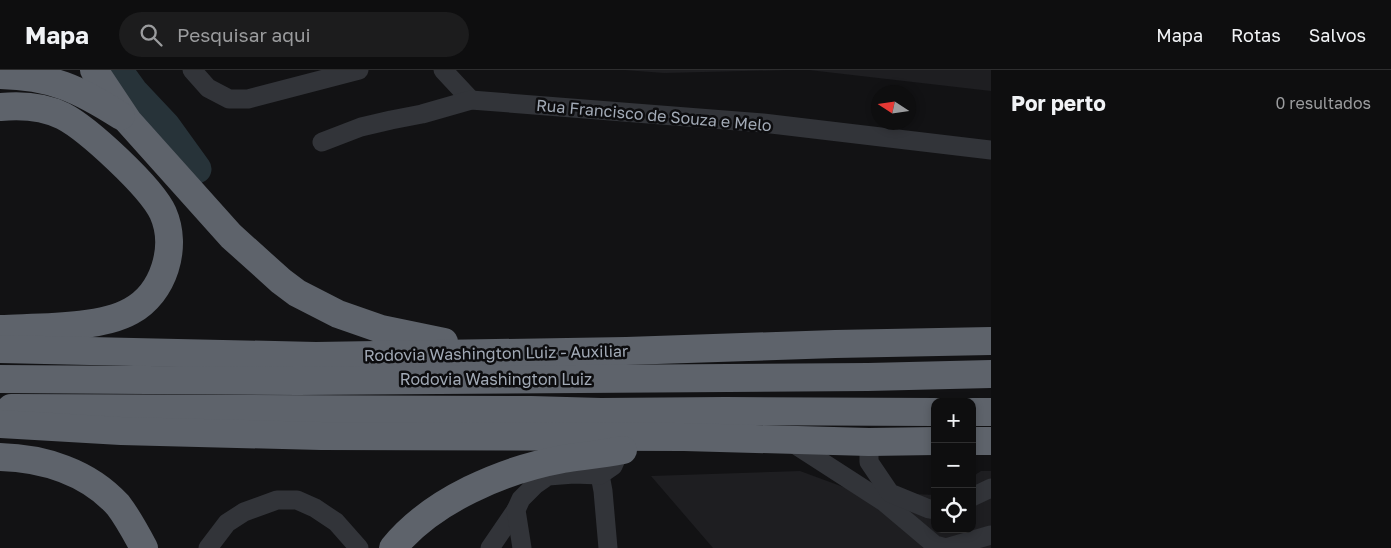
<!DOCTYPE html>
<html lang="pt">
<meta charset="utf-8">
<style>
body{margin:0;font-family:"Golos Text",sans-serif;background:#1c1c1d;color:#f1f3f6}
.controls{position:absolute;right:15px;bottom:15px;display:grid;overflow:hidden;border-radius:10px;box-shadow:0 2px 8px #0003}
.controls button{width:45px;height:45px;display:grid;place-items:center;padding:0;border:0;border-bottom:1px solid #2e2e2f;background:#0e0e0f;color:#f1f3f6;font:25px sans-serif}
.compass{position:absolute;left:871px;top:15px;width:45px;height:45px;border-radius:50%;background:#0e0e0f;box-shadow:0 2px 8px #0003;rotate:282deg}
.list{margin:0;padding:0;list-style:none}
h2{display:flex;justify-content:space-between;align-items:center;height:65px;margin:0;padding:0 20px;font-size:21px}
h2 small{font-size:16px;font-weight:400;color:#9b9c9e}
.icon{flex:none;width:28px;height:28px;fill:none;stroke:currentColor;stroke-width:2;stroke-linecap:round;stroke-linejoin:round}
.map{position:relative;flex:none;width:991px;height:478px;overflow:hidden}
header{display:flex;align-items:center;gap:30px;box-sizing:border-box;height:70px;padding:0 25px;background:#0e0e0f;border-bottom:1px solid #2e2e2f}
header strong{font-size:24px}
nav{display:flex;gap:28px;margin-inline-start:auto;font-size:18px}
.search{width:350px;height:45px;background:#1c1c1d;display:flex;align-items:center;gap:12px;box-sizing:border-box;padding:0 18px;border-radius:28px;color:#9b9c9e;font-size:19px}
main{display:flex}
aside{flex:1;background:#0e0e0f}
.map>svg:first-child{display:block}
.built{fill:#1e1e21}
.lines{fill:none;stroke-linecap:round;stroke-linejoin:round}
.river{stroke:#273339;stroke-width:29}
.minor{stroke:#323439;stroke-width:19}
.highway{stroke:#5e636b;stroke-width:28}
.labels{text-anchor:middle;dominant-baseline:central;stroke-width:5;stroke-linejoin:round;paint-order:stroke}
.street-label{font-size:16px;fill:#a2aab6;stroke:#0d0d0f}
</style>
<header>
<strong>Mapa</strong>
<div class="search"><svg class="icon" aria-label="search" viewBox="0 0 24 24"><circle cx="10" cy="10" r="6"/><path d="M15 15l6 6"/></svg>Pesquisar aqui</div>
<nav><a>Mapa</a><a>Rotas</a><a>Salvos</a></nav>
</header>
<main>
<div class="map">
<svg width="991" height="478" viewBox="0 0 991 478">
<rect width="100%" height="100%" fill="#121214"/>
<g class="built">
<polygon points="624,0 788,0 664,3"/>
<polygon points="809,0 991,0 991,21"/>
<polygon points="800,401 884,432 890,423 935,425 935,459 972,459 972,407 981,401 991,401 991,478 713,478 651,406"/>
</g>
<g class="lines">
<polyline class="river" points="118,0 134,22 166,56 197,99"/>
<g class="minor">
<polyline points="192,0 208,18 229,29 248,29 359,0"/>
<polyline points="443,0 471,30"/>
<polyline points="322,72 361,57 391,50 422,44 471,30 763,53 991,80"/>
<polyline points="788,370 884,432 935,475 946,478 991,465"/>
<polyline points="869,372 869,392 890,423 929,439 935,440"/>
<polyline points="600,405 603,421 608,478"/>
<polyline points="972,427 991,418"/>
<polyline points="208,478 227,453 244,442 277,430 297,430 315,438 336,452 359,478"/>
<polyline points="490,478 516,440"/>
<polyline points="522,478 516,440 521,429 535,415 548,406 574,404 600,405 613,396 620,380"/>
</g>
<g class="highway">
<polyline points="94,0 128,51 231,166 281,211 297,223 338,244 381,259 444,272"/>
<path d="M0,5C51,6 79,19 121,46"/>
<path d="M0,37C21,35 43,36 63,46C88,59 151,117 163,143C178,177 164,223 131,241C99,259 37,257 0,259"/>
<polyline points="0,279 316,286 626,281 835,274 991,271"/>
<polyline points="0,309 298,311 868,307 991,304"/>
<polyline points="11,338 531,340 601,342 725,341 935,342"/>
<polyline points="972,342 991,342"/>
<polyline points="0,354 121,361 321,366 684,367 869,372 935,371"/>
<polyline points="972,371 991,371"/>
<path d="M0,387C43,388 88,402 118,435C128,448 136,463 144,478"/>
<path d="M393,478C432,430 503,400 563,389C583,386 603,384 623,380"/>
</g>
</g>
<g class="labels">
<g class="street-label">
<text transform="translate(654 45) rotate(5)">Rua Francisco de Souza e Melo</text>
<text transform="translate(496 283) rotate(-1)">Rodovia Washington Luiz - Auxiliar</text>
<text x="496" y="309">Rodovia Washington Luiz</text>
</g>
</g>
</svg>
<div class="controls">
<button>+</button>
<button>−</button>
<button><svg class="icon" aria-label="locate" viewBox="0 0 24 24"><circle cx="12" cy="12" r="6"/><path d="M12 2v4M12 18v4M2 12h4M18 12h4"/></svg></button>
</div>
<svg class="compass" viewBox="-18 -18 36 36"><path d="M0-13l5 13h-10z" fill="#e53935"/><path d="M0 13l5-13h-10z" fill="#9b9c9e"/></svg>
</div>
<aside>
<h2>Por perto<small>0 resultados</small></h2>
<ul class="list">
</ul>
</aside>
</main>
